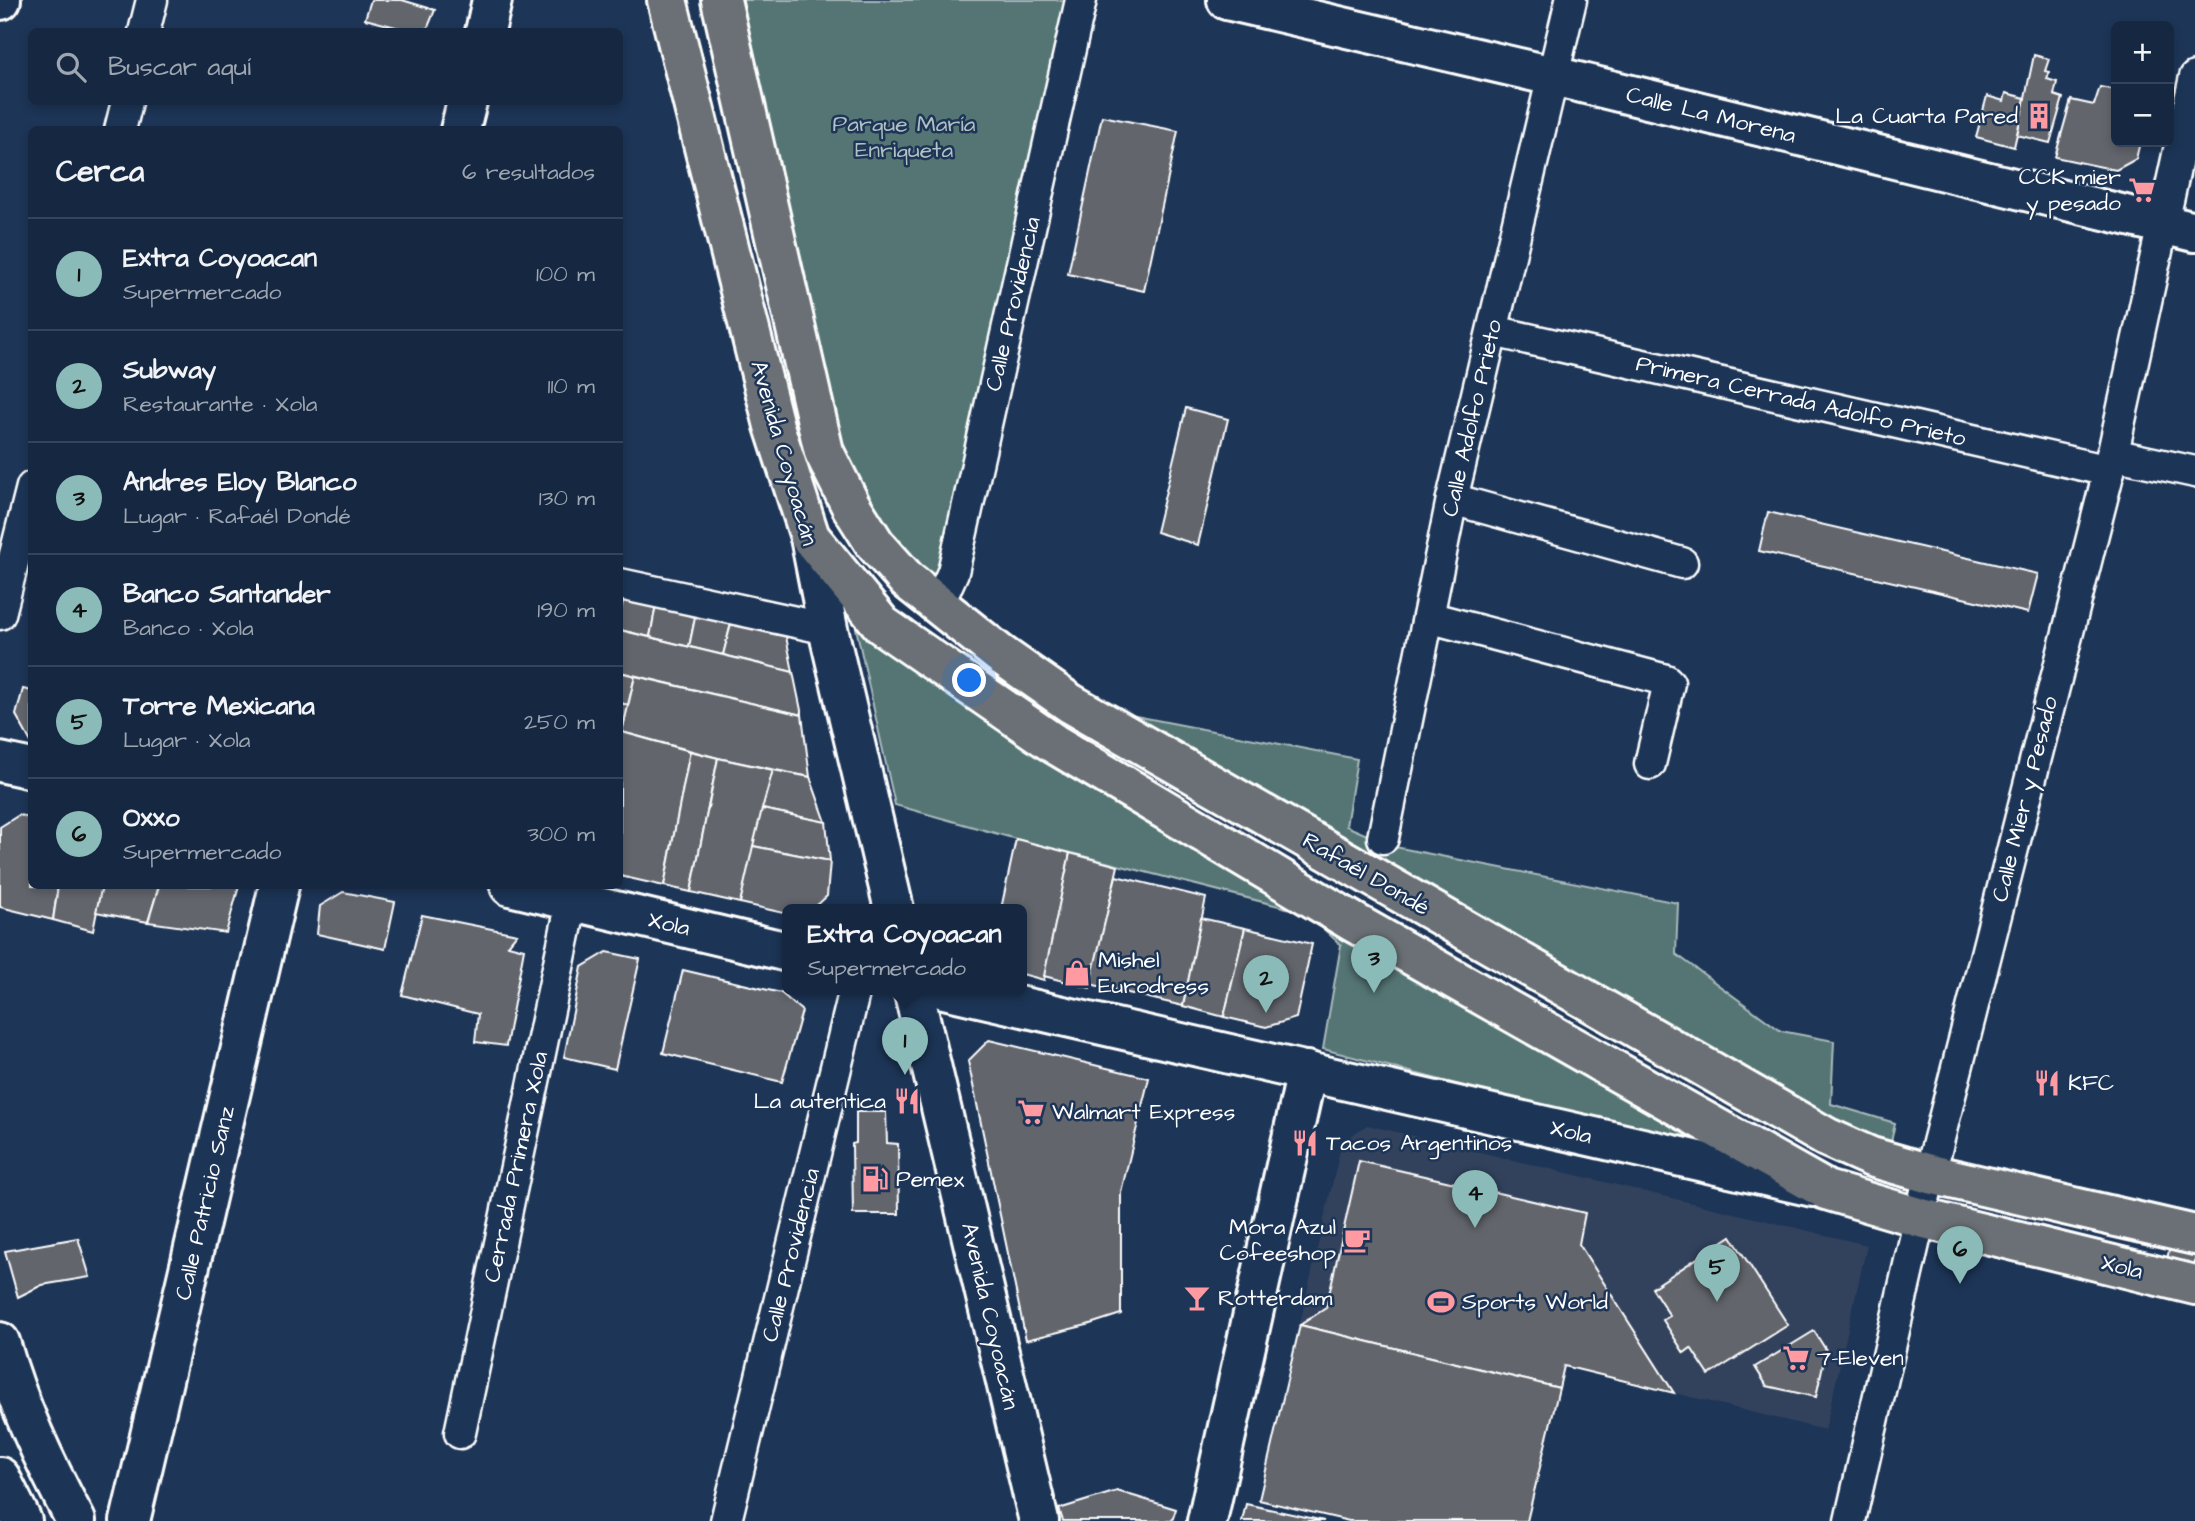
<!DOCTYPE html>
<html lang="es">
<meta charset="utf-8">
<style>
body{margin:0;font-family:"Architects Daughter",sans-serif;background:#23344c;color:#f1f3f6}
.controls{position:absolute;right:21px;top:21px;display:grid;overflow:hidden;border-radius:10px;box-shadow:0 4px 10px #0003}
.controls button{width:63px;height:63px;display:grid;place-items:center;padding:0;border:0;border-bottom:2px solid #35445a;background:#162841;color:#f1f3f6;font:35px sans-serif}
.you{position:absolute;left:970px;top:681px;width:24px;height:24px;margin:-18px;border:5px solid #fff;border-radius:50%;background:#1a73e8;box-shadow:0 0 0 10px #1a73e833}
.badge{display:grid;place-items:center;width:46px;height:46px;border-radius:50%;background:#8bbbb9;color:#111;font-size:23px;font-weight:700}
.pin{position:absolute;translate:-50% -58px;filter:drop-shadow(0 2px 4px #0008)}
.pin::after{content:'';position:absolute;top:37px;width:24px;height:21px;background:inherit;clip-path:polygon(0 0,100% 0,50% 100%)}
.popup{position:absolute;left:782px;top:904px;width:245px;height:91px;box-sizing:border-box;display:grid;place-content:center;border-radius:10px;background:#162841;filter:drop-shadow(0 2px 5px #0005);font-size:23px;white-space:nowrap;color:#9ea6b1}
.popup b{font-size:26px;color:#f1f3f6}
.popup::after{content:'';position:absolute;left:50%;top:100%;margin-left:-14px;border:14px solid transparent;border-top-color:#162841}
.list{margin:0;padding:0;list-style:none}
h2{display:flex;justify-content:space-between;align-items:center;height:91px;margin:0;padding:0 28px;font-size:30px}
h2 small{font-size:23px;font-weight:400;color:#9ea6b1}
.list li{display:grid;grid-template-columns:46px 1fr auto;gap:21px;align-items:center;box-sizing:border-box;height:112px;padding:0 28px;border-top:2px solid #35445a}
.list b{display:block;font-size:26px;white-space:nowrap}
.list p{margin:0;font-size:23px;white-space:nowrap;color:#9ea6b1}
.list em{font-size:23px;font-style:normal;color:#9ea6b1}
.icon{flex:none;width:38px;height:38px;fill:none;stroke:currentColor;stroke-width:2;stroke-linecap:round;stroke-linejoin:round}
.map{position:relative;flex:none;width:2195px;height:1521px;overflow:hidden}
.search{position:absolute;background:#162841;box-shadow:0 4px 10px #0003;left:28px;top:28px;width:595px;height:77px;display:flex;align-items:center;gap:18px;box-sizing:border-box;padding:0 24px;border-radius:10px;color:#9ea6b1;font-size:26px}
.panel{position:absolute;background:#162841;box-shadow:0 4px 10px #0003;left:28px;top:126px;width:595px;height:763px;border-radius:10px}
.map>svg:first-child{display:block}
.built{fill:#32435d}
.green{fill:#547575;stroke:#aababa;stroke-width:2}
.building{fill:#62656c;stroke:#fff;stroke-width:2}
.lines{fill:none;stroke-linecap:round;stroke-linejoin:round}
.street-casing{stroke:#fff;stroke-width:35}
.secondary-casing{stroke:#fff;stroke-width:44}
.primary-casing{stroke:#fff;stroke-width:44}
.street{stroke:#1d3557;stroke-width:30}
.secondary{stroke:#1d3557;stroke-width:38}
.primary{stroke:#6a7074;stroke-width:38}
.labels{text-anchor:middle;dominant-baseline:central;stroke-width:5;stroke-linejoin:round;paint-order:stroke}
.street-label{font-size:23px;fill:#fff;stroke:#1d3557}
.poi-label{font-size:23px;fill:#fff;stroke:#1d3557;text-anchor:start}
.park-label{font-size:23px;fill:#b2c1c1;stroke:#1d3557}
</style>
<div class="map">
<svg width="2195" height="1521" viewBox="0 0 2195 1521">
<rect width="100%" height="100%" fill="#1d3557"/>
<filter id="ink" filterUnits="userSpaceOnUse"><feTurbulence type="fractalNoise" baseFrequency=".0143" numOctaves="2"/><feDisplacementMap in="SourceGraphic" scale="14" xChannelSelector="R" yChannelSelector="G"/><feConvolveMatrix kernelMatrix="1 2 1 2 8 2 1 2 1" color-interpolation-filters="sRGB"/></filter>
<g filter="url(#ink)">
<polygon class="built" points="1367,1125 1867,1245 1825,1430 1565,1366 1527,1521 1349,1521 1259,1500 1342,1142"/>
<g class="green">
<polygon points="731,0 1075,0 937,590 897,549 826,421"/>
<polygon points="856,628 1361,938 1756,1163 1323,1049 1341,945 1306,913 1016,839 895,805"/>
<polygon points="1084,706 1357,759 1346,826 1395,847 1678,903 1676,954 1781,1031 1834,1041 1831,1104 1895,1123 1889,1152"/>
</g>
<g class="building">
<polygon points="371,0 402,0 435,10 426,32 415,32 365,19"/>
<polygon points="2034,55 2049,59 2045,71 2049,72 2047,79 2057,82 2054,95 2063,98 2050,143 2017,135"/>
<polygon points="2100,87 2116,90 2116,142 2140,142 2136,159 2116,170 2055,157 2071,100 2094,105"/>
<polygon points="2006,93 2025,98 2014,147 1976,137 1987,96 2004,101"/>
<polygon points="1102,116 1178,131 1144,291 1068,274"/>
<polygon points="1186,408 1228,419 1198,545 1156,532"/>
<polygon points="1768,512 2038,574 2028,613 1759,551"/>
<polygon points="625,592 657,599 650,637 620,630 620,614"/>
<polygon points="657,599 697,608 689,647 650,637"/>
<polygon points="697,608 733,616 723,655 689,647"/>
<polygon points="733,616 784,626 793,672 723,655"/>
<polygon points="620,630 793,672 802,715 620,672"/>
<polygon points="620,672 635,676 628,705 620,703"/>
<polygon points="635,676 802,715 810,777 718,758 622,732"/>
<polygon points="23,689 32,691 32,744 16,715"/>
<polygon points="620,703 628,705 622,732 620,732"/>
<polygon points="622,732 690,751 664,886 620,876 620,736"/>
<polygon points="690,751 718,758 691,892 664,886"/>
<polygon points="718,758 773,770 740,903 691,892"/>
<polygon points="773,770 810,777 826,822 762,809"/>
<polygon points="762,809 826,822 830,861 753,846"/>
<polygon points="19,815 32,818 32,886 58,886 53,920 0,907 0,827"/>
<polygon points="1016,839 1070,853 1044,980 1022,974 1022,909 1001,909"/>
<polygon points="753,846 830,861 827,896 813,909 788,909 788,914 740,903"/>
<polygon points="1070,853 1118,866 1090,988 1044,976"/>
<polygon points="1116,876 1206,898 1183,1006 1090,984"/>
<polygon points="58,886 102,886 93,931 53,920"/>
<polygon points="102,886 159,886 148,922 96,912"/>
<polygon points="159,886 239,886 226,933 148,922"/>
<polygon points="343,892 395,902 385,949 317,934 320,906"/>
<polygon points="422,915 517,934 508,945 524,949 506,1046 475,1042 478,1014 402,995"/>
<polygon points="1201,918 1245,928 1224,1017 1183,1006"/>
<polygon points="1245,928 1312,944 1296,1018 1266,1027 1224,1017"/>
<polygon points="607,952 640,959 615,1069 564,1057 582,967"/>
<polygon points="683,970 781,993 802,1011 782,1082 663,1053"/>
<polygon points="989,1040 1149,1078 1121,1192 1121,1314 1087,1325 1026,1340 968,1061"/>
<polygon points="856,1112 886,1112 887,1143 898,1144 899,1214 853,1214 852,1144 856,1143"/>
<polygon points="1359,1161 1585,1213 1579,1244 1674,1393 1564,1366 1559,1388 1300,1325 1326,1308"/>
<polygon points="2173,1234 2195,1239 2195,1266 2167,1259"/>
<polygon points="1731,1236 1788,1325 1709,1375 1691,1348 1684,1353 1663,1320 1670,1316 1652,1288"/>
<polygon points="78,1238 90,1277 42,1285 18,1297 5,1251"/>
<polygon points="1300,1325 1559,1388 1527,1521 1349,1521 1259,1500"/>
<polygon points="1814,1331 1826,1350 1816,1397 1767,1386 1755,1367"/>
<polygon points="1117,1491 1176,1509 1172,1521 1063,1521 1059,1509"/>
<polygon points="1246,1504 1324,1521 1242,1521"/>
</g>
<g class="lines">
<g class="street-casing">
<g id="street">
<polyline points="144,32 152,0"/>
<polyline points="120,130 127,102"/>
<polyline points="1493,331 2109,471"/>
<polyline points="2112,454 2195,472"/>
<polyline points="1452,499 1682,563"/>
<polyline points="620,584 828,629"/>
<polyline points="938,605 953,572 1081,0"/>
<polyline points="0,614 32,487"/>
<polyline points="1428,617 1666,680 1669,683 1650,764"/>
<polyline points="1383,838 1452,499 1571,0"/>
<polyline points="460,1433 572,901"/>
<polyline points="726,1521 855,989"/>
<polyline points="1850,1521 1930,1174 2109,471 2195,77"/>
</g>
</g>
<g class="secondary-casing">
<g id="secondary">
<polyline points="0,0 1,0"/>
<polyline points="1227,0 1553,76 2195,232"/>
<polyline points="485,32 492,0"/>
<polyline points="460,130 467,102"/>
<polyline points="810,537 828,629 894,909"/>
<polyline points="0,762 32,769"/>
<polyline points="510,886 788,952"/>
<polyline points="913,989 1039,1521"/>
<polyline points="944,989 1813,1187"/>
<path d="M0,1342C18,1406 45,1463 76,1521"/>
<polyline points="0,1477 22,1521"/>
<polyline points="130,1521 279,886"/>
<polyline points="1207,1521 1307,1071"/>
</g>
</g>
<g class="primary-casing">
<g id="primary">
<polyline points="667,0 774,426 810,537 882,625 1053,743 1353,922 1826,1190 1921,1218 2195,1285"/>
<polyline points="721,0 824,452 851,506 875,544 907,580 1000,654 1070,703 1826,1137 1871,1157 1930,1174 2195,1235"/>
</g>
</g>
<use href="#street" class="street"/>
<use href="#secondary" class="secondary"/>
<use href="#primary" class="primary"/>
</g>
</g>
<defs>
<g id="building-bare" transform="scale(2.1)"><path d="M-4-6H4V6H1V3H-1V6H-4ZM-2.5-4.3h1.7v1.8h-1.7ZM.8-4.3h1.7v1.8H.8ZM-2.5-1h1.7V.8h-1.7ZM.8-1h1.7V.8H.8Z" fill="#ff9aa2" stroke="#1d3557" stroke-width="2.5" paint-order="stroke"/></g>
<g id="supermarket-bare" transform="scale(2.1)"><path d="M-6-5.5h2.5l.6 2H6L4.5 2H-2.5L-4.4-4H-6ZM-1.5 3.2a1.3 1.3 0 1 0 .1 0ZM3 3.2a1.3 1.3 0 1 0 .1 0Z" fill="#ff9aa2" stroke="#1d3557" stroke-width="2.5" paint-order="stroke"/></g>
<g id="shop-bare" transform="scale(2.1)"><path d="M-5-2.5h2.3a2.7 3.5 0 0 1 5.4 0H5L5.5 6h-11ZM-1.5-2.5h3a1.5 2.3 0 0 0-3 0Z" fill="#ff9aa2" stroke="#1d3557" stroke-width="2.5" paint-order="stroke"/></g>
<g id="restaurant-bare" transform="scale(2.1)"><path d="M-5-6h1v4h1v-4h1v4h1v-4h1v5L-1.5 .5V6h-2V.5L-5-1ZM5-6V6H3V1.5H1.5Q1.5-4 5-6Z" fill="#ff9aa2" stroke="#1d3557" stroke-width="2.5" paint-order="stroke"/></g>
<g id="fuel-bare" transform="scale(2.1)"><path d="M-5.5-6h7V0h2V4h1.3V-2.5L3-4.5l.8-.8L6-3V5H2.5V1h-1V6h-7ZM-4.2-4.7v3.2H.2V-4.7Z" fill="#ff9aa2" stroke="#1d3557" stroke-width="2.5" paint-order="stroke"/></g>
<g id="cafe-bare" transform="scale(2.1)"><path d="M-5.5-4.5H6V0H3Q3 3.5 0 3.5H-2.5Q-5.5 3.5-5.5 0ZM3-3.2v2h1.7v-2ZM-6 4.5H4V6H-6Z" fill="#ff9aa2" stroke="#1d3557" stroke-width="2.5" paint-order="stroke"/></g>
<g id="bar-bare" transform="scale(2.1)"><path d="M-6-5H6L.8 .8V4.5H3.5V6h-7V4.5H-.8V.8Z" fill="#ff9aa2" stroke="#1d3557" stroke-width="2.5" paint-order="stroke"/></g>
<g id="stadium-bare" transform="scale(2.1)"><path d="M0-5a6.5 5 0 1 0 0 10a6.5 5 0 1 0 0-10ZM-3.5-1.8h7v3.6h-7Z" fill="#ff9aa2" stroke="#1d3557" stroke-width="2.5" paint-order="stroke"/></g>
</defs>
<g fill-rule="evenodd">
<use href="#building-bare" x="2039" y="116"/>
<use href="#supermarket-bare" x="2142" y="190"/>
<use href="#shop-bare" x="1077" y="973"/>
<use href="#restaurant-bare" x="2047" y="1083"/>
<use href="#restaurant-bare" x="907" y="1101"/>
<use href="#supermarket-bare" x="1031" y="1112"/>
<use href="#restaurant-bare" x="1305" y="1143"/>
<use href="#fuel-bare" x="875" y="1179"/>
<use href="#cafe-bare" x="1357" y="1240"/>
<use href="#bar-bare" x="1197" y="1298"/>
<use href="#stadium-bare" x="1441" y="1302"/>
<use href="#supermarket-bare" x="1796" y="1358"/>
</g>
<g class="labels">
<g class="street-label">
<text transform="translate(1711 115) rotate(14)">Calle La Morena</text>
<text transform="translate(1013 304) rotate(-77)">Calle Providencia</text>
<text transform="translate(1801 401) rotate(13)">Primera Cerrada Adolfo Prieto</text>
<text transform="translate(1472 418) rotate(-77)">Calle Adolfo Prieto</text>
<text transform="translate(784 453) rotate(74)">Avenida Coyoacán</text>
<text transform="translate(2025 799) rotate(-76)">Calle Mier y Pesado</text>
<text transform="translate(1366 874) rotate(30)">Rafaél Dondé</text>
<text transform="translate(669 924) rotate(13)">Xola</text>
<text transform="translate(1571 1132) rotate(13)">Xola</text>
<text transform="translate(516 1167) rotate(-78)">Cerrada Primera Xola</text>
<text transform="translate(205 1203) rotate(-77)">Calle Patricio Sanz</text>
<text transform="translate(791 1255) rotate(-76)">Calle Providencia</text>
<text transform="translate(2122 1267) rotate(14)">Xola</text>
<text transform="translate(990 1316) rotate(77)">Avenida Coyoacán</text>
</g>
<g class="poi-label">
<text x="2018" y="116" text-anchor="end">La Cuarta Pared</text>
<text x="2121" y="177" text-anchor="end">CCK mier<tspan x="2121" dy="26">y pesado</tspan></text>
<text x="1098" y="960">Mishel<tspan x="1098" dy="26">Eurodress</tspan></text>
<text x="2068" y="1083">KFC</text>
<text x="886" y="1101" text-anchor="end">La autentica</text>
<text x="1052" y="1112">Walmart Express</text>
<text x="1326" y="1143">Tacos Argentinos</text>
<text x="896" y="1179">Pemex</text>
<text x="1336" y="1227" text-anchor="end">Mora Azul<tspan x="1336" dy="26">Cofeeshop</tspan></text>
<text x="1218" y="1298">Rotterdam</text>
<text x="1462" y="1302">Sports World</text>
<text x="1817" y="1358">7-Eleven</text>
</g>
<g class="park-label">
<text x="904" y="124">Parque María<tspan x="904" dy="26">Enriqueta</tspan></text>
</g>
</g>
</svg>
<div class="controls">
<button>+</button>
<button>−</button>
</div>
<div class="you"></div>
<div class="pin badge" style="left:905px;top:1075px">1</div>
<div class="popup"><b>Extra Coyoacan</b>Supermercado</div>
<div class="pin badge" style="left:1266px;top:1013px">2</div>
<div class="pin badge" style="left:1374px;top:993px">3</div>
<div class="pin badge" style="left:1475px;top:1228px">4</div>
<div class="pin badge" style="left:1717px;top:1302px">5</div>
<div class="pin badge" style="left:1960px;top:1284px">6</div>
<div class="search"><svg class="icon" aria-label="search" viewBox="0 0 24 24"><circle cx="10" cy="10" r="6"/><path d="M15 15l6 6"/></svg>Buscar aquí</div>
<section class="panel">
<h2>Cerca<small>6 resultados</small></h2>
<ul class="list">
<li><span class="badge">1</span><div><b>Extra Coyoacan</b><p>Supermercado</p></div><em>100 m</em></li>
<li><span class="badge">2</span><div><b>Subway</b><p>Restaurante · Xola</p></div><em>110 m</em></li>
<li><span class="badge">3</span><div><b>Andres Eloy Blanco</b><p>Lugar · Rafaél Dondé</p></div><em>130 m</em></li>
<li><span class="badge">4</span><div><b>Banco Santander</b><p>Banco · Xola</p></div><em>190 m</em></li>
<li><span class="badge">5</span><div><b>Torre Mexicana</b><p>Lugar · Xola</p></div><em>250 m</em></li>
<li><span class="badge">6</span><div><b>Oxxo</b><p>Supermercado</p></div><em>300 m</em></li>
</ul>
</section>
</div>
